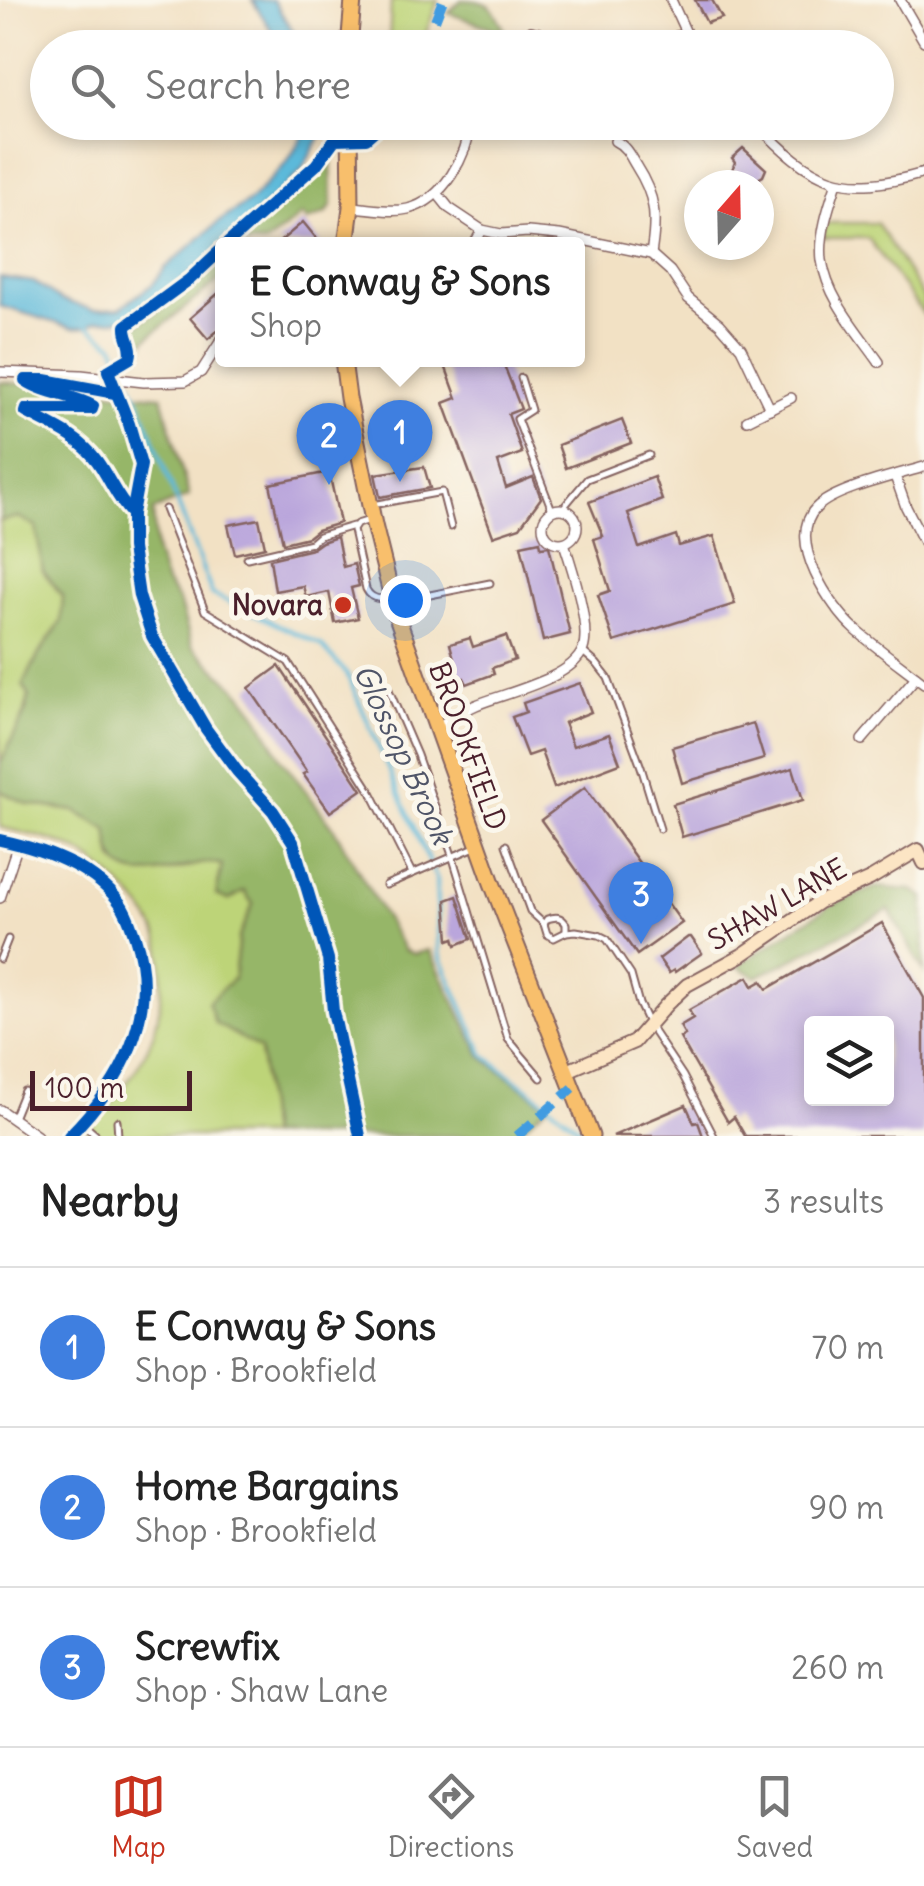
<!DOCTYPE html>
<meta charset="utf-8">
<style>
body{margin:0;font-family:Delius,sans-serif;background:#f6f6f6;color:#222}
.controls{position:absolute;right:30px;bottom:30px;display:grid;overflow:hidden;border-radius:10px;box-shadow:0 5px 15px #0003}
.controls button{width:90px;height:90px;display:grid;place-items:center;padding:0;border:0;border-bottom:2px solid #e0e0e0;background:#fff;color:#222;font:50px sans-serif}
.compass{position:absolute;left:684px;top:170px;width:90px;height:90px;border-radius:50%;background:#fff;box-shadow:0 5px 15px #0003;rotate:20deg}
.scale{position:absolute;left:30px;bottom:25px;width:162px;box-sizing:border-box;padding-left:10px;border:5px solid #4a1f2b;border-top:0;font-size:28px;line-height:35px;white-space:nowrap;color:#4a1f2b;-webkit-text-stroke:8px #fbf7ec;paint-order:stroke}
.you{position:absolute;left:405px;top:600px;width:35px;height:35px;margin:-25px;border:8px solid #fff;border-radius:50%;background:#1a73e8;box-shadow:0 0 0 15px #1a73e833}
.badge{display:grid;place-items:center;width:65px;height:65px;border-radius:50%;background:#c8321e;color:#fff;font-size:32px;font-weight:700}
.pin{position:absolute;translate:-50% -82px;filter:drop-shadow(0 2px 5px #0008)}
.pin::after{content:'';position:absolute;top:52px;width:35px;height:30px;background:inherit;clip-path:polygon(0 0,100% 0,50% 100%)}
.popup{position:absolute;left:215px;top:237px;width:370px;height:130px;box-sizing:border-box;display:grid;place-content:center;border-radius:10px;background:#fff;filter:drop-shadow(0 2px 8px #0005);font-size:32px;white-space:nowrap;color:#767676}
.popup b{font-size:38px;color:#222}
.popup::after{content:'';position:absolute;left:50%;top:100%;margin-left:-20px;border:20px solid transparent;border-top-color:#fff}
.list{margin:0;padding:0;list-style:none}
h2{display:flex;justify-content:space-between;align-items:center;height:130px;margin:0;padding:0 40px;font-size:42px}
h2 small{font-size:32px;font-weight:400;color:#767676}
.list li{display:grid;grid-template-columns:65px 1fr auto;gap:30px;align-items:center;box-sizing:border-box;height:160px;padding:0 40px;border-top:2px solid #e0e0e0}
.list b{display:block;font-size:38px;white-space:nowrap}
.list p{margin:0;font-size:32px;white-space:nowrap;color:#767676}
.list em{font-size:32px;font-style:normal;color:#767676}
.icon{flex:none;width:55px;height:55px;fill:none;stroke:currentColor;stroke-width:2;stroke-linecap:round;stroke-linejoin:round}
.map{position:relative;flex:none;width:924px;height:1136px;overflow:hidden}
.search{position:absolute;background:#fff;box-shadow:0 5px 15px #0003;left:30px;right:30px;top:30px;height:110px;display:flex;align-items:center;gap:25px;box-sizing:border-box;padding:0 35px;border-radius:55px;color:#767676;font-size:38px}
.sheet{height:610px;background:#fff}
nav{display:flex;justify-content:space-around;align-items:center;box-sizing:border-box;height:140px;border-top:2px solid #e0e0e0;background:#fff;font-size:28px;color:#767676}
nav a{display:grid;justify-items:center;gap:5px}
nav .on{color:#c8321e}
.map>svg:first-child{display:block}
.green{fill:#bdd478;stroke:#847a52;stroke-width:2.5}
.forest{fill:#96b668;stroke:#706a4a;stroke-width:2.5}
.water{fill:#5cb9da;stroke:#536c82;stroke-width:2.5}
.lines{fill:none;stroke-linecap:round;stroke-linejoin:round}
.stream{stroke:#5cb9da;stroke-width:4}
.building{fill:#b9a5dc;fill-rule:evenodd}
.lane-casing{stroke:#856361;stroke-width:9}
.street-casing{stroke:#856361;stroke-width:12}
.secondary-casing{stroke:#856361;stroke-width:16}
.primary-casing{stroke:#856361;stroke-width:19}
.lane{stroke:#fff;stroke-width:5}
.street{stroke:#fff;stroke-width:9}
.secondary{stroke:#fce5c4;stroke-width:12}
.primary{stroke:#f8bf6c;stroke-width:15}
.quiet{stroke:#409be1;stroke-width:10;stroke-dasharray:20 10;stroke-linecap:butt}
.cycleway-casing{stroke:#fbf7ec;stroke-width:19}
.cycleway{stroke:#0057b8;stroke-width:12}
.poi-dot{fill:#c8321e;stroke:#fbf7ec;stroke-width:4}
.labels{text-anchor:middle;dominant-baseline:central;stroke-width:10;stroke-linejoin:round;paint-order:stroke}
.poi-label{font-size:28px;font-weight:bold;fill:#4a1f2b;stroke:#fbf7ec;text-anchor:end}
.street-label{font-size:28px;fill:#4a1f2b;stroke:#fbf7ec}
.water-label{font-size:30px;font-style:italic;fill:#505568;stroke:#fbf7ec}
</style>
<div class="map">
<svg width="924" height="1136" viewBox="0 0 924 1136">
<rect width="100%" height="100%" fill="#fbf7ec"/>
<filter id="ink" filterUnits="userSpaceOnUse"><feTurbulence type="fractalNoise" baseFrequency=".01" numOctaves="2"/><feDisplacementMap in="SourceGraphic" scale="20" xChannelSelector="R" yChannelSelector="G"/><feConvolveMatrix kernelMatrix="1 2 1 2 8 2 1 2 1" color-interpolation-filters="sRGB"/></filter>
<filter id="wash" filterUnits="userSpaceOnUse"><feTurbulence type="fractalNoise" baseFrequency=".0048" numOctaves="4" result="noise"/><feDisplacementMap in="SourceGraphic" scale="40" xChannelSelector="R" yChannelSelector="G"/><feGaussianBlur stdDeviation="2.25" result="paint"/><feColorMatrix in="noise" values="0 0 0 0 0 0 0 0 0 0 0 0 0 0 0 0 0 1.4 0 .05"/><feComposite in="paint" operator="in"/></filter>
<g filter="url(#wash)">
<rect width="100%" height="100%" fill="#f2e1c4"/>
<g class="green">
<polygon points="391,0 438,0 421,47 389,47"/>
<polygon points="826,223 877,223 924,298 924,315 868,238 823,238"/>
<polygon points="19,516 37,527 43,571 63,596 61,622 39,654 25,713 0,764 0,521"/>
<path d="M0,791L28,804L75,811L108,830C110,837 110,847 112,854C124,885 169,872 193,866C200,864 209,860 216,862C228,865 245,893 253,904L239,937L234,978L215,1023L260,1049L269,1136H83C109,1106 139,1073 153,1035C161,1013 164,967 160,944C153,909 98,859 67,846C46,837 22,833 0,827Z"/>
</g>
<g class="forest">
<path d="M461,0C493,0 492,7 506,33L448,13Z"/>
<polygon points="331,155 332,204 327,213 307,221 302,215 265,244 233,244 314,176"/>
<polygon points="222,256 222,278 146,339 139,355 134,332 135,326 174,300"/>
<path d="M0,382L162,396L189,496L153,511L156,554L166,583L179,601L192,646L241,693L257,714L281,758L333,827L404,950L414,954L429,950L482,1057L547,1106L513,1136H269L260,1049L215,1023L208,1002L234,978L239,937L253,904L244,891L229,900L216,895L222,865C195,853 129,899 112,853C110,846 109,837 108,830L75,811L28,804L0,791V764L25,713L29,696L23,685L39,654L61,622L63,597L43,571L36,527L19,517L0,521Z"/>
<polygon points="876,887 912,890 924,897 924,972 889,910 757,977 737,966 831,905"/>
</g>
<g class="water">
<polygon points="252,0 273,0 303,47 282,47"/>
<polygon points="308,123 327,123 327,124 301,172 206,261 151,307 130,319 97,321 87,327 73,328 0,306 0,277 34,282 61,300 94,310 120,308 153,284 165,268 220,221 251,200 288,161 307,129"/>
</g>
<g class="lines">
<polyline class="stream" points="85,324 114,345 140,403 212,594 321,645 347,674 436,878 439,954 484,1055 582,1130"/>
</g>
<g id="blocks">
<g class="building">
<polygon points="695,0 712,0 722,18 707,23"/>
<polygon points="743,148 766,169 763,176 756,180 754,178 751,182 737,171 732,170 735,162 732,158"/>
<polygon points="303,222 321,244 277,244"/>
<polygon points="222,290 222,327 208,339 190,318"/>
<polygon points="443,360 502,360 521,409 508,414 522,453 498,462 506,488 533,477 541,498 520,527 493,536 444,403 457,398"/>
<polygon points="622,420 631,443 566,468 558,445"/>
<polygon points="424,467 430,488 380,497 375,474"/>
<polygon points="329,472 340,523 317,530 308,537 283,543 270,484"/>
<polygon points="654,477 662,500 628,513 639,548 676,535 679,546 714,536 735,604 614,642 598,595 610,591 594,539 603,536 589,502"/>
<polygon points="259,519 265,547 235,554 228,525"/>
<polygon points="337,537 343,567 354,564 359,586 351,588 358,618 335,623 329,592 306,597 303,586 275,591 270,559 312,549 322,542"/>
<polygon points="540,541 541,547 549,546 570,634 543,641 521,545"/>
<polygon points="506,636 515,660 492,668 494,674 467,684 464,678 459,680 453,663 455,662 450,644 470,638 473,647"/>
<polygon points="279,666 362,790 330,812 303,774 307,772 249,688"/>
<polygon points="580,683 591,712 564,723 573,746 609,734 620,763 554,788 541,751 527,756 512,717 526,712 523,703"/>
<polygon points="753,723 764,759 682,783 672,747"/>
<polygon points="793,768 803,800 682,837 673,804"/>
<polygon points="585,787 682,923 637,955 541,820"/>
<polygon points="457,896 471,939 456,945 454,938 449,940 446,900"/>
<path d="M882,923L924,998V1136H745L734,1117L728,1122L680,1038L685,1035L680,1026L693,1018L689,1010L748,977L753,986L762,981L767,989ZM812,1024H886V1098H812Z"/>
<polygon points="688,937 691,937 702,953 675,972 674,970 669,973 659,959"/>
<polygon points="686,1105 694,1123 698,1122 703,1136 613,1136"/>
</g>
</g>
</g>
<g filter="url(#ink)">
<use href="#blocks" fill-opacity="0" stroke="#856361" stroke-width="2.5"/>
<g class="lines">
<g class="lane-casing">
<g id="lane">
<polyline points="521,378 531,410 517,419 552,510"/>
<polyline points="372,505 442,492 451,527"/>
<polyline points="563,508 587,479 649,455"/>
<polyline points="165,509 205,611 288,662 371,792 412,873"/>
<path d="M370,520L357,524L353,530L366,589C371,599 379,600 388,598"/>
<polyline points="247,558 311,543 319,536 353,526"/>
<polyline points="395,602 490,583"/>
<polyline points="582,651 597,664 608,678 641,767 660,829"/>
<polyline points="386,683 417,755 452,855 508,1039 541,1078"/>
<polyline points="506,845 530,911 544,924 547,934 554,938 566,932 576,931 599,935 607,939 631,975 639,1004 649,1025 683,1076 714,1136"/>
<polyline points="386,885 475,847"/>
<path d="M544,924L547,919C556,916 561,916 566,924V932"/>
<polyline points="0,959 8,939"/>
<polyline points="13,1118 24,1091"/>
<polyline points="117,1121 118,1136"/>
<polyline points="82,1123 97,1136"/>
</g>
</g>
<g class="street-casing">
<g id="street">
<polyline points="671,0 693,48"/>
<polyline points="900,0 924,41"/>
<path d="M531,31C564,39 599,50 632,47C651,46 669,39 686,33"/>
<path d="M755,122C813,183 842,197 924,173"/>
<path d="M615,141C626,146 630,156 636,166C656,197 657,217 651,254"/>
<path d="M837,182C829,206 819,235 822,260C827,298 858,332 879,362"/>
<polyline points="437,193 449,208 482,230 501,234 528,232 559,235 651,254 670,271 688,298 720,324 741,348 770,409"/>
<path d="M351,207C369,208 391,213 408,209C444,200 467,156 471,122"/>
<polyline points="474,245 482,230"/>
<polyline points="0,372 81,375 144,382 185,381 201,372 222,339"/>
<polyline points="747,420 791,398"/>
<path d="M924,467C897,475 834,489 816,508C785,540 831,608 856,630C878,649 902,666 924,683"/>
<polyline points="895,476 906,507 924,542"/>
<circle cx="560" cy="526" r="17"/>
<path d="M436,728C449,720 462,711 476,705C505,693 572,679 583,649C591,626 572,567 564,543"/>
<polyline points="862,740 916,677"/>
<path d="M0,840C42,849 93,866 120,903C127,912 131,926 135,937C160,1013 122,1083 69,1136"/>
<polyline points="0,898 18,844"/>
<polyline points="0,1110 37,1136"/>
</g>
</g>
<g class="secondary-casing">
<polyline id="secondary" points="567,1071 634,1042 666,1005 687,985 742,955 819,902 870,879 918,850 924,863"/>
</g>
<g class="primary-casing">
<g id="primary">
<polyline points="349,48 353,0"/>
<polyline points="346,245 351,207 350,122"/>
<polyline points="343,360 348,398 374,525 396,614 492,883 591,1136"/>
</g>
</g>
<use href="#lane" class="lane"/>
<use href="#street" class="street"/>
<use href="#secondary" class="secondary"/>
<use href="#primary" class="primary"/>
<g class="quiet">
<polyline points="424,48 443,0"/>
<polyline points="517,1136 573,1088"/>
</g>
<g class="cycleway-casing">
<g id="cycleway">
<polyline points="226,245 316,165 335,139 366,138 384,122"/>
<path d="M222,249L190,279L126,326C125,338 134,345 130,358L108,371L129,424L141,465L132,514V548L139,596L152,636L206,729L237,771L273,811L293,842L328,959L333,1011L360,1136"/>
<path d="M115,393L45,380H25C45,394 71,394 93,406L92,409H27L26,412C52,426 79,436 97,461C110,479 117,499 132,514"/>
<path d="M0,840C42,849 93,866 120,903C127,912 131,926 135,937C160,1013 122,1083 69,1136"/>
</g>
</g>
<use href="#cycleway" class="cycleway"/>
</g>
</g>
<circle class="poi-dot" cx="343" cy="605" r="10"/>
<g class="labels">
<g class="poi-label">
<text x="323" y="605">Novara</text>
</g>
<g class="street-label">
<text transform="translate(468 746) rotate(70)">BROOKFIELD</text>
<text transform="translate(777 904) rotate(-30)">SHAW LANE</text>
</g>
<g class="water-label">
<text transform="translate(404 754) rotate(65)">Glossop Brook</text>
</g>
</g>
</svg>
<div class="controls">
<button><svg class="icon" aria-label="layers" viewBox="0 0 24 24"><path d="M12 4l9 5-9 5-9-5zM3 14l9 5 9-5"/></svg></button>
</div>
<svg class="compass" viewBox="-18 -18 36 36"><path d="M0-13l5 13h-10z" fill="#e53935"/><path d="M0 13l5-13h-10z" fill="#767676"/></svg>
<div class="scale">100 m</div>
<div class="you"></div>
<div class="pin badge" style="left:400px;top:482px;background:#3f7fe0">1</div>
<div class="popup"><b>E Conway &amp; Sons</b>Shop</div>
<div class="pin badge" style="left:329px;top:485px;background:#3f7fe0">2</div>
<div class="pin badge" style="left:641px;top:944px;background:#3f7fe0">3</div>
<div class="search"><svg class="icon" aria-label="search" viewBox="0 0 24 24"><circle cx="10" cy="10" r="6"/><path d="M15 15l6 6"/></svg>Search here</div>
</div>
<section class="sheet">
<h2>Nearby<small>3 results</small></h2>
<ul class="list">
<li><span class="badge" style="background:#3f7fe0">1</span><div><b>E Conway &amp; Sons</b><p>Shop · Brookfield</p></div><em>70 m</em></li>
<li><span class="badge" style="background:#3f7fe0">2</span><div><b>Home Bargains</b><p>Shop · Brookfield</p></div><em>90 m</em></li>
<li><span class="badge" style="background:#3f7fe0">3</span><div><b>Screwfix</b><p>Shop · Shaw Lane</p></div><em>260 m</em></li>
</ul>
</section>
<nav>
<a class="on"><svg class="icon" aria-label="map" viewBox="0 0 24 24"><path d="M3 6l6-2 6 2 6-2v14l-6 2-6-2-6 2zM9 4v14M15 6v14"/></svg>Map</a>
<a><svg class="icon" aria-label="directions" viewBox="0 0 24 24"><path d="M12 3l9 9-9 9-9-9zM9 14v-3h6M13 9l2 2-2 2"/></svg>Directions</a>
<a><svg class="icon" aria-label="saved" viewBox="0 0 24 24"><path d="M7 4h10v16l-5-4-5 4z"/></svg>Saved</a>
</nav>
